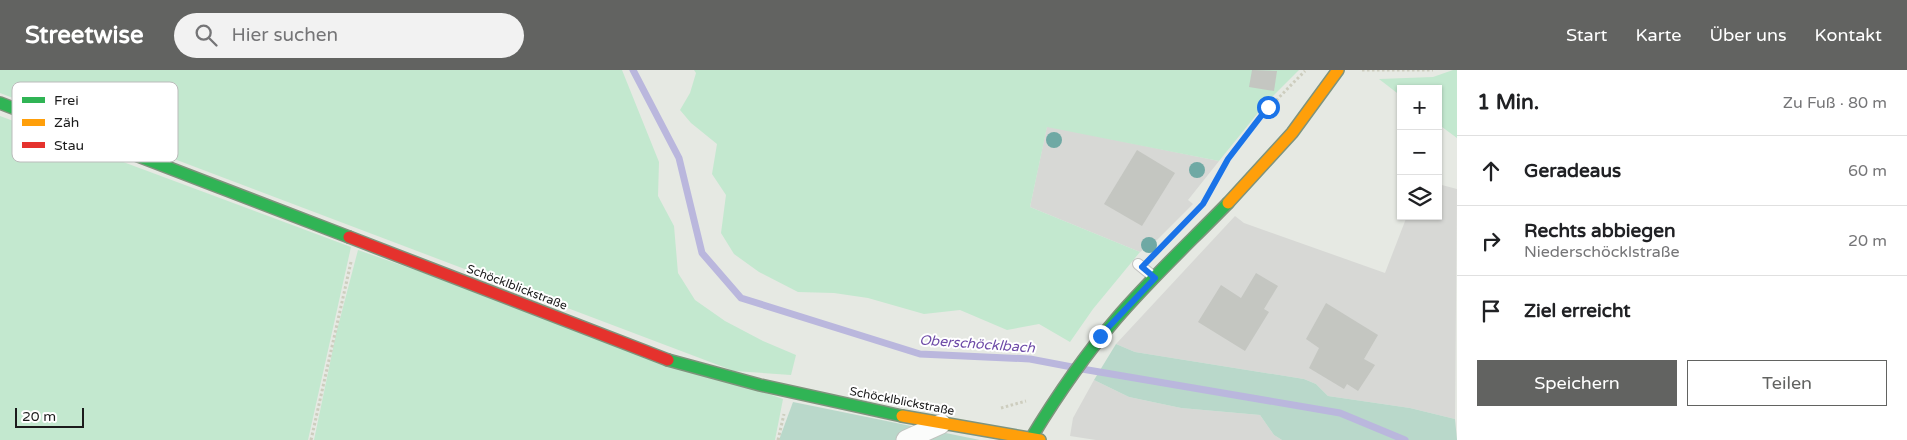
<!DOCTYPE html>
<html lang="de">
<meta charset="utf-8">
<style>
body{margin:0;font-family:"Varela Round",sans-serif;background:#f2f2f2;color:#202124}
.controls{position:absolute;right:15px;top:15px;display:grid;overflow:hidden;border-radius:0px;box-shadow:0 1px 4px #0004}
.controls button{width:45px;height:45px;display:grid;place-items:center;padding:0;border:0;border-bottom:1px solid #e0e0e0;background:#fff;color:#202124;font:25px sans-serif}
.scale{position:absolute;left:15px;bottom:12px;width:69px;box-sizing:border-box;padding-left:5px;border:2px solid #1b1b1b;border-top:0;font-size:14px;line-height:18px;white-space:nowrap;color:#1b1b1b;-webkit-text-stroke:4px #fff;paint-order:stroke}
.stop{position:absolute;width:15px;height:15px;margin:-11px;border:4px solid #1a73e8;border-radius:50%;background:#fff}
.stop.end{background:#1a73e8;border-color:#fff;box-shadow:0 1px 5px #0008}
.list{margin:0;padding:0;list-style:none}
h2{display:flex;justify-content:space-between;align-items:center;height:65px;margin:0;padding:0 20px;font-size:21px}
h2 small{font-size:16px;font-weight:400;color:#757577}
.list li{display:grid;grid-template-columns:32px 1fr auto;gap:15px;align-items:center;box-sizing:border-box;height:70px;padding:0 20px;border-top:1px solid #e0e0e0}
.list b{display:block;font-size:19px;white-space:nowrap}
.list p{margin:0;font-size:16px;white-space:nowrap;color:#757577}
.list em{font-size:16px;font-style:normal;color:#757577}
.actions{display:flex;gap:10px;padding:15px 20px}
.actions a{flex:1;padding:11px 0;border:1px solid #626361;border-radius:0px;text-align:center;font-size:18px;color:#626361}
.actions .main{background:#626361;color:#fff}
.icon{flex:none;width:28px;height:28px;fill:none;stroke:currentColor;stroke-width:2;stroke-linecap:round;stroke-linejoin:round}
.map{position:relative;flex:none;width:1457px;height:370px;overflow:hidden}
header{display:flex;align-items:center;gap:30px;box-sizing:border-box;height:70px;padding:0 25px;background:#626361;color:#fff}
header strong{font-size:24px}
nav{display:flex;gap:28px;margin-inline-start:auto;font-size:18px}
.search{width:350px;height:45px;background:#f2f2f2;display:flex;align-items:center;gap:12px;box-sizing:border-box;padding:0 18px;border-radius:28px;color:#757577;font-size:19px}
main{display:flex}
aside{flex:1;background:#fff}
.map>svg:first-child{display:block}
.residential{fill:#d7d8d5}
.grass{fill:#c3e8cf}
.forest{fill:#b9d8ca}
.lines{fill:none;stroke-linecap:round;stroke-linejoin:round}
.stream{stroke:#bab7dd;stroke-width:7}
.building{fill:#c4c6c1}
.lane-casing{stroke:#c1c2bf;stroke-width:12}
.street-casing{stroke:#c1c2bf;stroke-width:21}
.fast-casing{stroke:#7e937c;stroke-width:14}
.slow-casing{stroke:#7e937c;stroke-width:14}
.jam-casing{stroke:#7e937c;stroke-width:14}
.path{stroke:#cdcdbe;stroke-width:3;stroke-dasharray:2.5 2.5;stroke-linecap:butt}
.lane{stroke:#fbfcfb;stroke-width:10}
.street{stroke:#fbfcfb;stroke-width:19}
.fast{stroke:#30b455;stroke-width:11}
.slow{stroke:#ff9f0a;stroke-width:11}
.jam{stroke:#e5322d;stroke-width:11}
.tree{fill:#6fa9a4}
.route{stroke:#1a73e8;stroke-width:6}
.labels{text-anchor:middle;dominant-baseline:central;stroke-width:4;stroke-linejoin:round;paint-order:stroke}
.street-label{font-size:12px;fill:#1b1b1b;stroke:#fff}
.water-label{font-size:14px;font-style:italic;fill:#6d4aa7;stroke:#fff}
.key{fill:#fff;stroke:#bbb;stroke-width:1}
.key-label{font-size:14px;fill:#1b1b1b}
</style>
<header>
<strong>Streetwise</strong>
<div class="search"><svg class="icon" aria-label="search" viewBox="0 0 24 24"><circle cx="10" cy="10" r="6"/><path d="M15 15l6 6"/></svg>Hier suchen</div>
<nav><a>Start</a><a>Karte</a><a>Über uns</a><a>Kontakt</a></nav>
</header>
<main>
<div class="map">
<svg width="1457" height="370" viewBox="0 0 1457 370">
<rect width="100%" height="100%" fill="#e6e9e3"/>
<g class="residential">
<polygon points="1047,56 1219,91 1188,130 1193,134 1155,172 1140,182 1030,137"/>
<polygon points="1438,114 1457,119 1455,349 1410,338 1328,326 1316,314 1304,309 1135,282 1116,274 1235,146 1244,153 1385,203 1407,146 1438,146"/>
<polygon points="1094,310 1129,327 1181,338 1260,345 1274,365 1282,370 1096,370 1070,366 1073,348"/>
</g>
<g class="grass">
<polygon points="0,0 622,0 659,92 658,126 674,156 678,203 695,230 725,251 763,271 796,285 791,305 734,301 0,23"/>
<polygon points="694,0 1299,0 1266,33 1219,91 1047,57 1030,137 1140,182 1093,239 1070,272 1039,254 1007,260 960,240 924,244 868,228 834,223 798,222 759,202 734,184 721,163 726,125 712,104 717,74 691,53 680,40 690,23 696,3"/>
<polygon points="1453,0 1457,0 1457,68 1438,54 1438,19 1401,19 1401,26 1379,9 1433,7"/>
<polygon points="0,46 351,177 308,370 0,370"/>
<polygon points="358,180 783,329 775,370 314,370 336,264"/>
</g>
<g class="forest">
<polygon points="1116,274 1135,282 1304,309 1316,314 1328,326 1410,338 1455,349 1457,370 1282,370 1274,365 1260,345 1181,338 1129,327 1094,310"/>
<polygon points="793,332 980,370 779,370"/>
</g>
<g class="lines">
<g class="stream">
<polyline points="633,0 679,88 702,183 741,228 920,284 1030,289 1072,297"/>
<polyline points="1082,299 1340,343 1405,370"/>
</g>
</g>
<g class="building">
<polygon points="1252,0 1277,1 1274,21 1249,17"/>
<polygon points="1137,80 1175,103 1142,156 1104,134"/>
<polygon points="1256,203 1278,216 1264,239 1269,242 1245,281 1198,252 1221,215 1241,228"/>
<polygon points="1326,233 1378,265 1364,289 1375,295 1358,321 1347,314 1344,319 1309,298 1319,278 1306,269"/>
</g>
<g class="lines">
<g class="lane-casing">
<polyline id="lane" points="1138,194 1154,207"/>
</g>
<g class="street-casing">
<polyline id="street" points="906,370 941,354"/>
</g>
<g class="fast-casing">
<g id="fast">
<polyline points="0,33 349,167"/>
<polyline points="668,290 760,315 902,346"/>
<path d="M1030,370C1056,327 1084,286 1116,249C1151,208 1191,171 1228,133"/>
</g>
</g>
<g class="slow-casing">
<g id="slow">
<polyline points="1228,133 1292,63 1338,0"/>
<polyline points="902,346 1040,370"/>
</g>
</g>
<g class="jam-casing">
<polyline id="jam" points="349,167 668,290"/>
</g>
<g class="path">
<polyline points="1362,0 1433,0"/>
<path d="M1219,106C1242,65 1272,34 1305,1"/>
<polyline points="1001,338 1026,331"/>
<polyline points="311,370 351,192"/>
<polyline points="778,370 784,344"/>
</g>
<use href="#lane" class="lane"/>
<use href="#street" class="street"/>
<use href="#fast" class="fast"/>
<use href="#slow" class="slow"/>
<use href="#jam" class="jam"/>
</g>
<g class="tree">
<circle cx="1054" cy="70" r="8"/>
<circle cx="1197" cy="100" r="8"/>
<circle cx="1149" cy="175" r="8"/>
</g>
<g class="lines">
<polyline class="route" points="1100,266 1155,208 1142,197 1203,134 1228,89 1268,37"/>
</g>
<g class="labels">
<g class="street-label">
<text transform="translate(517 217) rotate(21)">Schöcklblickstraße</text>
<text transform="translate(902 331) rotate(11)">Schöcklblickstraße</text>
</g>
<g class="water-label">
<text transform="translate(977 274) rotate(4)">Oberschöcklbach</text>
</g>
</g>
<rect x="12" y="12" width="166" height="80" rx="8" class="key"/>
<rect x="22" y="27" width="23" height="6" fill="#30b455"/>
<rect x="22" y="49" width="23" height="7" fill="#ff9f0a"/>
<rect x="22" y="72" width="23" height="6" fill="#e5322d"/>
<g class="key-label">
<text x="54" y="35">Frei</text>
<text x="54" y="57">Zäh</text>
<text x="54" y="80">Stau</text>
</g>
</svg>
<div class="controls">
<button>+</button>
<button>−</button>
<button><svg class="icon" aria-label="layers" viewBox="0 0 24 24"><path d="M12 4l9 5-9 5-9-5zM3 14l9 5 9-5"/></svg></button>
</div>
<div class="scale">20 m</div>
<div class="stop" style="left:1268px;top:37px"></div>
<div class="stop end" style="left:1100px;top:266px"></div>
</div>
<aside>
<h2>1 Min.<small>Zu Fuß · 80 m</small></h2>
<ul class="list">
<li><svg class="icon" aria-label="ahead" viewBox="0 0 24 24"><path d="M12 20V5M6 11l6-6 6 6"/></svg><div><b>Geradeaus</b></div><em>60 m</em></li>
<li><svg class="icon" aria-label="right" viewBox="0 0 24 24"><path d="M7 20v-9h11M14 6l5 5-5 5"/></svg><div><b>Rechts abbiegen</b><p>Niederschöcklstraße</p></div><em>20 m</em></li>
<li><svg class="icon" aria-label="arrive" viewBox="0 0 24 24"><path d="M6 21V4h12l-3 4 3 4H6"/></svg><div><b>Ziel erreicht</b></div></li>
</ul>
<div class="actions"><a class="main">Speichern</a><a>Teilen</a></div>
</aside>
</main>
